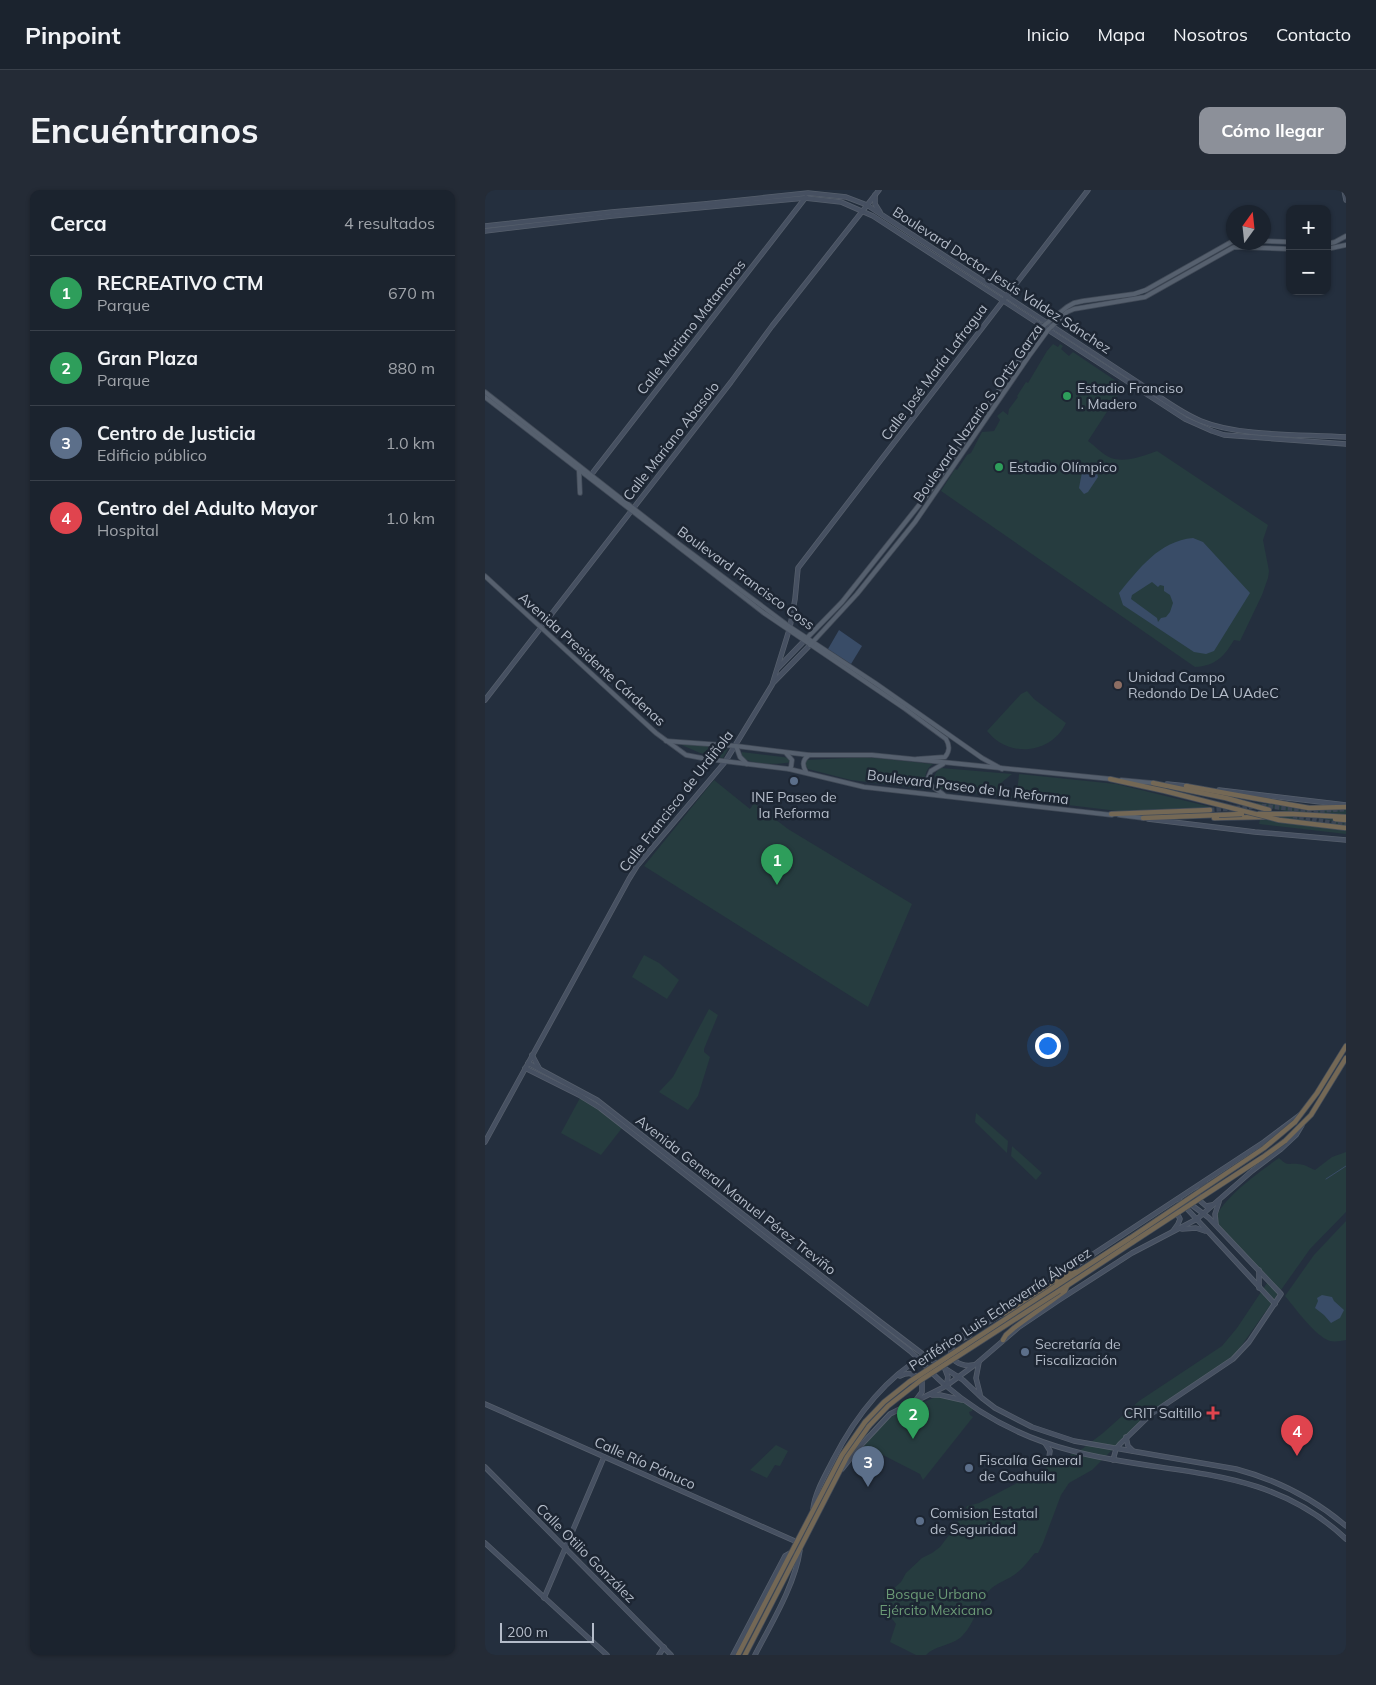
<!DOCTYPE html>
<html lang="es">
<meta charset="utf-8">
<style>
body{margin:0;font-family:Mulish,sans-serif;background:#242b36;color:#f1f3f6}
.controls{position:absolute;right:15px;top:15px;display:grid;overflow:hidden;border-radius:10px;box-shadow:0 1px 4px #0004}
.controls button{width:45px;height:45px;display:grid;place-items:center;padding:0;border:0;border-bottom:1px solid #39404a;background:#1b232e;color:#f1f3f6;font:25px sans-serif}
.compass{position:absolute;left:741px;top:15px;width:45px;height:45px;border-radius:50%;background:#1b232e;box-shadow:0 1px 4px #0004;rotate:15deg}
.scale{position:absolute;left:15px;bottom:12px;width:94px;box-sizing:border-box;padding-left:5px;border:2px solid #b4bcc9;border-top:0;font-size:14px;line-height:18px;white-space:nowrap;color:#b4bcc9;-webkit-text-stroke:4px #1d2633;paint-order:stroke}
.you{position:absolute;left:562px;top:855px;width:18px;height:18px;margin:-12px;border:4px solid #fff;border-radius:50%;background:#1a73e8;box-shadow:0 0 0 8px #1a73e833}
.badge{display:grid;place-items:center;width:32px;height:32px;border-radius:50%;background:#8c9099;color:#fff;font-size:16px;font-weight:700}
.pin{position:absolute;translate:-50% -41px;filter:drop-shadow(0 1px 2px #0008)}
.pin::after{content:'';position:absolute;top:26px;width:18px;height:15px;background:inherit;clip-path:polygon(0 0,100% 0,50% 100%)}
.list{margin:0;padding:0;list-style:none}
h2{display:flex;justify-content:space-between;align-items:center;height:65px;margin:0;padding:0 20px;font-size:21px}
h2 small{font-size:16px;font-weight:400;color:#a0a4aa}
.list li{display:grid;grid-template-columns:32px 1fr auto;gap:15px;align-items:center;box-sizing:border-box;height:75px;padding:0 20px;border-top:1px solid #39404a}
.list b{display:block;font-size:19px;white-space:nowrap}
.list p{margin:0;font-size:16px;white-space:nowrap;color:#a0a4aa}
.list em{font-size:16px;font-style:normal;color:#a0a4aa}
.map{position:relative;flex:none;width:861px;height:1465px;overflow:hidden;border-radius:10px}
header{display:flex;align-items:center;gap:30px;box-sizing:border-box;height:70px;padding:0 25px;background:#1b232e;border-bottom:1px solid #39404a}
header strong{font-size:24px}
nav{display:flex;gap:28px;margin-inline-start:auto;font-size:18px}
.intro{display:flex;align-items:center;justify-content:space-between;box-sizing:border-box;height:120px;padding:0 30px}
h1{margin:0;font-size:35px}
.button{padding:12px 22px;border-radius:10px;background:#8c9099;color:#fff;font-size:18px;font-weight:700}
main{display:flex;gap:30px;padding:0 30px}
aside{flex:1;background:#1b232e;border-radius:10px;box-shadow:0 1px 4px #0004}
.map>svg:first-child{display:block}
.green{fill:#263c3f}
.water{fill:#394c67;fill-rule:evenodd}
.lines{fill:none;stroke-linecap:round;stroke-linejoin:round}
.stream{stroke:#394c67;stroke-width:1}
.highway-tunnel{stroke:#3a4453;stroke-width:4.5;stroke-dasharray:4.5 2;stroke-linecap:butt}
.secondary-casing{stroke:#565f6c;stroke-width:5.5}
.primary-casing{stroke:#414a57;stroke-width:5.5}
.highway-casing{stroke:#434c59;stroke-width:6}
.secondary{stroke:#465061;stroke-width:4}
.primary{stroke:#56606e;stroke-width:4}
.highway{stroke:#746855;stroke-width:4.5}
.highway-bridge-casing{stroke:#434c59;stroke-width:6;stroke-linecap:butt}
.highway-bridge{stroke:#746855;stroke-width:4.5}
.leisure-dot{fill:#2e9e5b;stroke:#1d2633;stroke-width:2}
.education-dot{fill:#8d6e63;stroke:#1d2633;stroke-width:2}
.service-dot{fill:#5c6f8a;stroke:#1d2633;stroke-width:2}
.health-dot{fill:#e0444e;stroke:#1d2633;stroke-width:2}
.labels{text-anchor:middle;dominant-baseline:central;stroke-width:5;stroke-linejoin:round;paint-order:stroke}
.street-label{font-size:14px;fill:#b4bcc9;stroke:#1d2633}
.poi-label{font-size:14px;fill:#b4bcc9;stroke:#1d2633;text-anchor:start}
.park-label{font-size:14px;fill:#6b9a76;stroke:#1d2633}
</style>
<header>
<strong>Pinpoint</strong>
<nav><a>Inicio</a><a>Mapa</a><a>Nosotros</a><a>Contacto</a></nav>
</header>
<div class="intro"><h1>Encuéntranos</h1><a class="button">Cómo llegar</a></div>
<main>
<aside>
<h2>Cerca<small>4 resultados</small></h2>
<ul class="list">
<li><span class="badge" style="background:#2e9e5b">1</span><div><b>RECREATIVO CTM</b><p>Parque</p></div><em>670 m</em></li>
<li><span class="badge" style="background:#2e9e5b">2</span><div><b>Gran Plaza</b><p>Parque</p></div><em>880 m</em></li>
<li><span class="badge" style="background:#5c6f8a">3</span><div><b>Centro de Justicia</b><p>Edificio público</p></div><em>1.0 km</em></li>
<li><span class="badge" style="background:#e0444e">4</span><div><b>Centro del Adulto Mayor</b><p>Hospital</p></div><em>1.0 km</em></li>
</ul>
</aside>
<div class="map">
<svg width="861" height="1465" viewBox="0 0 861 1465">
<rect width="100%" height="100%" fill="#242f3e"/>
<g class="green">
<path d="M568,154L573,157L575,154L578,156L576,159L584,166L588,162L637,195L638,197L603,251C610,256 618,265 626,268C640,273 658,266 672,261L783,335L778,350L784,381L783,388L777,405L755,451L749,450C739,467 730,476 710,477L456,301L470,279L472,280L482,265L486,263L497,242L509,241L515,230L512,226L518,221L523,225L524,219L533,207L532,206L541,192L543,193L562,161Z"/>
<path d="M542,501L549,509L581,533C569,558 538,567 514,552C509,549 506,545 502,541L536,504Z"/>
<polygon points="190,552 243,559 238,568 215,563"/>
<path d="M257,562L306,568V572C294,575 266,575 257,567Z"/>
<path d="M380,567L448,574C440,580 439,586 442,596L448,600L366,590L323,579L320,574L322,570Z"/>
<path d="M456,578L527,584L516,593L515,597L521,607L456,599C449,591 446,585 456,578Z"/>
<path d="M534,584L631,594L730,618L679,622H641L525,608C533,601 533,595 534,584Z"/>
<polygon points="229,590 265,619 269,613 303,639 427,714 383,817 159,676"/>
<polygon points="772,613 793,615 831,623 831,616 861,620 861,644 774,634 777,621 845,634 847,631 772,615"/>
<polygon points="159,765 174,773 194,790 182,809 147,787"/>
<polygon points="224,819 233,825 219,859 219,862 225,867 213,906 203,920 174,902 188,887"/>
<polygon points="95,908 106,914 137,938 116,965 76,943"/>
<polygon points="491,923 523,951 522,963 490,932"/>
<polygon points="527,956 557,983 551,990 526,966"/>
<path d="M861,962V1022L825,1059L752,1162L740,1173L667,1220L607,1280L584,1293L576,1305L558,1353L553,1363H550C543,1371 538,1379 529,1385C520,1391 509,1394 503,1402C491,1416 490,1435 475,1448C464,1456 449,1456 441,1465H431L405,1452L411,1434L402,1422L398,1408L416,1392L421,1383L437,1368L447,1363L455,1357L468,1340L482,1316L494,1313L597,1259L618,1243L654,1211L737,1156L752,1138L784,1090L732,1033L731,1028C736,1009 778,979 794,968C804,977 802,973 813,974C819,974 825,978 830,980L847,967Z"/>
<path d="M861,1031V1150C856,1151 850,1152 845,1151C830,1146 811,1119 800,1106L829,1065Z"/>
<polygon points="454,1206 477,1212 488,1218 487,1221 484,1222 485,1225 488,1227 438,1290 435,1284 392,1262 392,1266 378,1257 401,1231 412,1222"/>
<polygon points="291,1255 303,1261 295,1276 290,1275 282,1288 265,1280"/>
</g>
<g class="water">
<polygon points="602,276 611,280 613,287 603,302 599,304 594,298 598,277"/>
<path d="M708,348L718,352L765,403L729,461L721,464L709,462L638,415L634,403C654,379 674,351 708,348ZM667,392L673,397L675,395L679,396V401L685,405L688,413L685,422L681,427L676,428L673,432L672,428L646,409L647,405Z"/>
<polygon points="354,440 377,456 366,474 343,459"/>
<polygon points="837,1105 847,1107 849,1111 859,1120 855,1128 846,1133 839,1125 830,1118 833,1111 832,1108"/>
</g>
<g class="lines">
<polyline class="stream" points="841,989 861,976"/>
<g class="highway-tunnel">
<polyline points="725,620 778,616 832,621 861,619"/>
<polyline points="808,626 861,635"/>
</g>
<g class="secondary-casing">
<g id="secondary">
<polyline points="859,0 861,10"/>
<polyline points="390,5 390,14 395,22"/>
<path d="M0,36L127,22L219,14L323,3L361,7L382,15L660,197C678,209 696,223 716,231C755,247 818,244 861,247"/>
<polyline points="0,41 127,26 320,8 356,12 388,26 700,229 727,241 739,245 861,254"/>
<polyline points="106,285 321,7"/>
<polyline points="293,478 319,451"/>
<polyline points="288,493 325,455"/>
<polyline points="0,510 246,192 287,136 394,0"/>
<polyline points="682,594 702,596"/>
<polyline points="734,600 861,615"/>
<polyline points="663,629 770,642 861,650"/>
<polyline points="47,865 54,878"/>
<path d="M43,873L112,910L393,1130L439,1165L478,1190L497,1208L510,1218L547,1237L589,1251L751,1279C792,1290 828,1308 861,1336"/>
<path d="M40,878L94,905L115,918L425,1161C437,1172 448,1185 460,1195C497,1227 541,1249 588,1261C686,1287 781,1273 861,1349"/>
<polyline points="0,952 144,689 152,676 240,572 287,495 305,437 310,409 313,378 603,0"/>
<polyline points="720,993 713,1002 714,1010 721,1016 727,1015"/>
<polyline points="693,1009 790,1114"/>
<polyline points="731,1034 730,1024 734,1012"/>
<polyline points="697,1039 711,1038 720,1041"/>
<polyline points="688,1041 693,1034 695,1029 691,1021"/>
<polyline points="774,1080 774,1098"/>
<path d="M486,1142L485,1145C480,1148 471,1150 468,1156C460,1170 477,1177 488,1175"/>
<polyline points="494,1172 491,1188 495,1204"/>
<polyline points="460,1179 463,1187 461,1196"/>
<path d="M415,1186C425,1181 431,1184 437,1192V1202L431,1210"/>
<polyline points="447,1205 455,1205 477,1210"/>
<polyline points="0,1214 312,1352"/>
<polyline points="641,1247 643,1256 648,1261"/>
<polyline points="560,1253 565,1261 563,1273"/>
<polyline points="628,1270 631,1259 635,1254 666,1224 748,1169 764,1152 796,1104 724,1028 704,1013"/>
<polyline points="0,1277 186,1465"/>
<polyline points="357,1279 377,1254 405,1224 461,1196 491,1174 534,1137 574,1110 647,1063 712,1029 767,981 796,959 811,945 817,935"/>
<path d="M328,1319C330,1302 340,1286 348,1270C369,1229 399,1189 440,1165C465,1150 492,1140 517,1124L779,952L815,925"/>
<polyline points="0,1353 122,1465"/>
<polyline points="59,1408 119,1267"/>
<polyline points="174,1465 179,1457"/>
<polyline points="248,1465 300,1366 307,1362"/>
<path d="M270,1465C286,1434 310,1395 315,1360"/>
</g>
</g>
<g class="primary-casing">
<g id="primary">
<polyline points="778,51 805,52"/>
<polyline points="842,54 850,52 861,46"/>
<polyline points="842,59 861,55"/>
<polyline points="0,202 190,351 305,437 390,493 497,568 517,579"/>
<path d="M0,207L279,423L419,518L461,549C465,556 465,561 460,567L432,569"/>
<polyline points="94,281 95,303"/>
<polyline points="0,386 171,543 201,565 222,569 304,579 379,597 627,625"/>
<polyline points="321,449 357,412 442,305 557,137 582,117 589,113 598,111 649,104 661,100 748,51"/>
<polyline points="325,455 372,404 430,332 544,166 563,140 582,122 589,119 660,107 749,57 805,59"/>
<polyline points="181,551 251,556 324,565 387,565 626,589"/>
<polyline points="251,556 255,567 262,574"/>
<polyline points="301,563 307,570 306,577 304,579"/>
<polyline points="458,574 446,581 443,588 447,596 459,605"/>
<path d="M321,582C317,575 317,570 324,565"/>
<polyline points="636,590 668,593"/>
<polyline points="634,625 658,628"/>
</g>
</g>
<g class="highway-casing">
<g id="highway">
<polyline points="625,589 680,601"/>
<polyline points="668,593 741,608 784,620"/>
<polyline points="701,596 824,618 861,617"/>
<polyline points="626,624 725,620"/>
<polyline points="658,628 734,625"/>
<polyline points="729,628 779,627"/>
<polyline points="810,932 832,903 861,856"/>
<polyline points="800,951 826,925 861,868"/>
<polyline points="571,1096 645,1048"/>
<polyline points="574,1101 648,1052"/>
<polyline points="517,1124 525,1122 585,1083 592,1082"/>
<polyline points="518,1150 521,1145 529,1138 580,1101 582,1096"/>
<polyline points="253,1465 357,1265 380,1232"/>
<polyline points="260,1465 362,1267 384,1236"/>
</g>
</g>
<use href="#secondary" class="secondary"/>
<use href="#primary" class="primary"/>
<use href="#highway" class="highway"/>
<g class="highway-bridge-casing">
<g id="highway-bridge">
<polyline points="680,601 794,630 861,638"/>
<polyline points="773,624 808,624 861,627"/>
<polyline points="734,625 757,624"/>
<polyline points="850,629 861,630"/>
<polyline points="645,1048 779,958 810,932"/>
<polyline points="648,1052 778,967 800,951"/>
<polyline points="380,1232 399,1212 424,1192 571,1096"/>
<polyline points="384,1236 403,1216 436,1190 574,1101"/>
</g>
</g>
<use href="#highway-bridge" class="highway-bridge"/>
</g>
<g class="leisure-dot">
<circle cx="582" cy="206" r="5"/>
<circle cx="514" cy="277" r="5"/>
</g>
<circle class="education-dot" cx="633" cy="495" r="5"/>
<g class="service-dot">
<circle cx="309" cy="591" r="5"/>
<circle cx="540" cy="1162" r="5"/>
<circle cx="484" cy="1278" r="5"/>
<circle cx="435" cy="1331" r="5"/>
</g>
<path class="health-dot" d="M725.5 1215.5h5v5h5v5h-5v5h-5v-5h-5v-5h5z"/>
<g class="labels">
<g class="street-label">
<text transform="translate(517 90) rotate(33)">Boulevard Doctor Jesús Valdez Sánchez</text>
<text transform="translate(206 137) rotate(-52)">Calle Mariano Matamoros</text>
<text transform="translate(449 182) rotate(-53)">Calle José María Lafragua</text>
<text transform="translate(493 223) rotate(-55)">Boulevard Nazario S. Ortiz Garza</text>
<text transform="translate(186 251) rotate(-52)">Calle Mariano Abasolo</text>
<text transform="translate(261 388) rotate(36)">Boulevard Francisco Coss</text>
<text transform="translate(107 469) rotate(42)">Avenida Presidente Cárdenas</text>
<text transform="translate(483 597) rotate(7)">Boulevard Paseo de la Reforma</text>
<text transform="translate(191 611) rotate(-52)">Calle Francisco de Urdiñola</text>
<text transform="translate(251 1005) rotate(38)">Avenida General Manuel Pérez Treviño</text>
<text transform="translate(515 1119) rotate(-33)">Periférico Luis Echeverría Álvarez</text>
<text transform="translate(160 1273) rotate(24)">Calle Río Pánuco</text>
<text transform="translate(101 1363) rotate(45)">Calle Otilio González</text>
</g>
<g class="poi-label">
<text x="592" y="198">Estadio Franciso<tspan x="592" dy="16">I. Madero</tspan></text>
<text x="524" y="277">Estadio Olímpico</text>
<text x="643" y="487">Unidad Campo<tspan x="643" dy="16">Redondo De LA UAdeC</tspan></text>
<text x="309" y="607" text-anchor="middle">INE Paseo de<tspan x="309" dy="16">la Reforma</tspan></text>
<text x="550" y="1154">Secretaría de<tspan x="550" dy="16">Fiscalización</tspan></text>
<text x="717" y="1223" text-anchor="end">CRIT Saltillo</text>
<text x="494" y="1270">Fiscalía General<tspan x="494" dy="16">de Coahuila</tspan></text>
<text x="445" y="1323">Comision Estatal<tspan x="445" dy="16">de Seguridad</tspan></text>
</g>
<g class="park-label">
<text x="451" y="1404">Bosque Urbano<tspan x="451" dy="16">Ejército Mexicano</tspan></text>
</g>
</g>
</svg>
<div class="controls">
<button>+</button>
<button>−</button>
</div>
<svg class="compass" viewBox="-18 -18 36 36"><path d="M0-13l5 13h-10z" fill="#e53935"/><path d="M0 13l5-13h-10z" fill="#a0a4aa"/></svg>
<div class="scale">200 m</div>
<div class="you"></div>
<div class="pin badge" style="left:292px;top:695px;background:#2e9e5b">1</div>
<div class="pin badge" style="left:428px;top:1249px;background:#2e9e5b">2</div>
<div class="pin badge" style="left:383px;top:1297px;background:#5c6f8a">3</div>
<div class="pin badge" style="left:812px;top:1266px;background:#e0444e">4</div>
</div>
</main>
